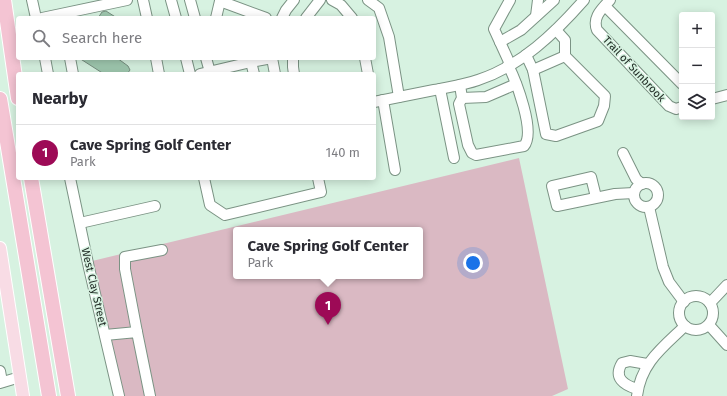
<!DOCTYPE html>
<meta charset="utf-8">
<style>
body{margin:0;font-family:"Fira Sans",sans-serif;background:#f2f2f3;color:#2b2b33}
.controls{position:absolute;right:12px;top:12px;display:grid;overflow:hidden;border-radius:4px;box-shadow:0 2px 10px #0003}
.controls button{width:36px;height:36px;display:grid;place-items:center;padding:0;border:0;border-bottom:1px solid #e1e1e2;background:#fff;color:#2b2b33;font:20px sans-serif}
.you{position:absolute;left:473px;top:263px;width:14px;height:14px;margin:-10px;border:3px solid #fff;border-radius:50%;background:#1a73e8;box-shadow:0 0 0 6px #1a73e833}
.badge{display:grid;place-items:center;width:26px;height:26px;border-radius:50%;background:#9d0a56;color:#fff;font-size:13px;font-weight:700}
.pin{position:absolute;translate:-50% -33px;filter:drop-shadow(0 1px 2px #0008)}
.pin::after{content:'';position:absolute;top:21px;width:14px;height:12px;background:inherit;clip-path:polygon(0 0,100% 0,50% 100%)}
.popup{position:absolute;left:233px;top:227px;width:190px;height:52px;box-sizing:border-box;display:grid;place-content:center;border-radius:4px;background:#fff;filter:drop-shadow(0 1px 3px #0005);font-size:13px;white-space:nowrap;color:#7c7c81}
.popup b{font-size:15px;color:#2b2b33}
.popup::after{content:'';position:absolute;left:50%;top:100%;margin-left:-8px;border:8px solid transparent;border-top-color:#fff}
.list{margin:0;padding:0;list-style:none}
h2{display:flex;justify-content:space-between;align-items:center;height:52px;margin:0;padding:0 16px;font-size:17px}
h2 small{font-size:13px;font-weight:400;color:#7c7c81}
.list li{display:grid;grid-template-columns:26px 1fr auto;gap:12px;align-items:center;box-sizing:border-box;height:56px;padding:0 16px;border-top:1px solid #e1e1e2}
.list b{display:block;font-size:15px;white-space:nowrap}
.list p{margin:0;font-size:13px;white-space:nowrap;color:#7c7c81}
.list em{font-size:13px;font-style:normal;color:#7c7c81}
.icon{flex:none;width:22px;height:22px;fill:none;stroke:currentColor;stroke-width:2;stroke-linecap:round;stroke-linejoin:round}
.map{position:relative;flex:none;width:727px;height:396px;overflow:hidden}
.search{position:absolute;background:#fff;box-shadow:0 2px 10px #0003;left:16px;top:16px;width:360px;height:44px;display:flex;align-items:center;gap:10px;box-sizing:border-box;padding:0 14px;border-radius:4px;color:#7c7c81;font-size:15px}
.panel{position:absolute;background:#fff;box-shadow:0 2px 10px #0003;left:16px;top:72px;width:360px;height:108px;border-radius:4px}
.map>svg:first-child{display:block}
.green{fill:#dab9c3;fill-rule:evenodd}
.building{fill:#9fc8af;stroke:#778f80}
.lines{fill:none;stroke-linecap:round;stroke-linejoin:round}
.minor-tunnel{stroke:#b3cabb;stroke-width:10;stroke-dasharray:10 5;stroke-linecap:butt}
.minor-casing{stroke:#7b9384;stroke-width:12}
.major-casing{stroke:#fff;stroke-width:14}
.highway-casing{stroke:#fff;stroke-width:16}
.minor{stroke:#fff;stroke-width:10}
.major{stroke:#f8dce5;stroke-width:12}
.highway{stroke:#f4c4d3;stroke-width:14}
.labels{text-anchor:middle;dominant-baseline:central;stroke-width:3;stroke-linejoin:round;paint-order:stroke}
.street-label{font-size:11px;fill:#212b25;stroke:#d7f2e1}
</style>
<div class="map">
<svg width="727" height="396" viewBox="0 0 727 396">
<rect width="100%" height="100%" fill="#d7f2e1"/>
<path class="green" d="M519,158L568,389L552,396H117L88,262ZM236,230H420V276H236Z"/>
<g class="building">
<polygon points="106,11 117,18 98,18 102,12"/>
<polygon points="79,58 117,58 128,66 130,70 127,74 104,74"/>
</g>
<g class="lines">
<polyline class="minor-tunnel" points="79,58 79,59"/>
<g class="minor-casing">
<g id="minor">
<polyline points="32,0 36,18"/>
<polyline points="143,0 147,18"/>
<polyline points="171,0 176,18"/>
<polyline points="190,0 195,18"/>
<polyline points="332,0 341,5 352,18"/>
<polyline points="368,0 379,8 389,37 399,97"/>
<path d="M610,0C602,9 592,17 597,30L669,106L676,109L682,107"/>
<polyline points="605,6 682,84"/>
<polyline points="536,16 538,0"/>
<polyline points="42,18 127,0"/>
<polyline points="216,18 220,1 266,18"/>
<polyline points="282,18 286,10 294,0"/>
<polyline points="306,18 320,0"/>
<polyline points="500,42 521,30 554,0"/>
<polyline points="526,55 533,70 546,134 556,136 598,121 604,106 605,96 565,56 565,40 556,30"/>
<polyline points="45,58 48,74"/>
<polyline points="70,58 73,74"/>
<polyline points="156,58 159,74"/>
<polyline points="186,58 190,74"/>
<polyline points="206,58 210,72"/>
<polyline points="272,58 275,74"/>
<polyline points="293,58 293,67 294,74"/>
<polyline points="365,58 368,74"/>
<polyline points="510,64 494,29 510,0"/>
<polyline points="533,70 565,56"/>
<polyline points="200,74 251,62"/>
<polyline points="254,74 251,62 272,58"/>
<path d="M460,85L462,98L459,104L468,145L472,153L476,155L524,146C536,132 516,81 508,65"/>
<polyline points="440,89 454,158"/>
<polyline points="462,98 486,97 516,84"/>
<polyline points="712,99 727,95"/>
<polyline points="383,100 395,170"/>
<path d="M374,102C394,98 414,94 434,90C448,87 464,85 478,80C521,66 555,33 584,0"/>
<polyline points="623,153 636,179 642,184"/>
<polyline points="70,178 89,268 119,396"/>
<polyline points="204,178 210,205 225,215 321,192 318,178"/>
<circle cx="646" cy="195" r="12"/>
<polyline points="596,197 591,177 552,186 557,206 615,194 634,193"/>
<polyline points="649,207 663,267 669,282 684,302"/>
<polyline points="80,223 155,206"/>
<circle cx="696" cy="313" r="17"/>
<polyline points="710,303 727,285"/>
<polyline points="709,325 727,345"/>
<polyline points="137,332 125,269 125,257 162,250"/>
<polyline points="105,335 137,332 150,396"/>
<polyline points="0,371 2,382"/>
<polyline points="0,383 20,377"/>
<path d="M637,389C624,385 613,378 622,363L630,361L647,364"/>
<path d="M637,396C641,363 662,348 685,326"/>
</g>
</g>
<g class="major-casing">
<polyline id="major" points="0,248 23,396"/>
</g>
<g class="highway-casing">
<g id="highway">
<polyline points="4,0 18,98"/>
<polyline points="0,99 49,396"/>
<polyline points="31,178 68,396"/>
</g>
</g>
<use href="#minor" class="minor"/>
<use href="#major" class="major"/>
<use href="#highway" class="highway"/>
</g>
<g class="labels">
<g class="street-label">
<text transform="translate(634 69) rotate(47)">Trail of Sunbrook</text>
<text transform="translate(94 287) rotate(77)">West Clay Street</text>
</g>
</g>
</svg>
<div class="controls">
<button>+</button>
<button>−</button>
<button><svg class="icon" aria-label="layers" viewBox="0 0 24 24"><path d="M12 4l9 5-9 5-9-5zM3 14l9 5 9-5"/></svg></button>
</div>
<div class="you"></div>
<div class="pin badge" style="left:328px;top:325px">1</div>
<div class="popup"><b>Cave Spring Golf Center</b>Park</div>
<div class="search"><svg class="icon" aria-label="search" viewBox="0 0 24 24"><circle cx="10" cy="10" r="6"/><path d="M15 15l6 6"/></svg>Search here</div>
<section class="panel">
<h2>Nearby<small></small></h2>
<ul class="list">
<li><span class="badge">1</span><div><b>Cave Spring Golf Center</b><p>Park</p></div><em>140 m</em></li>
</ul>
</section>
</div>
